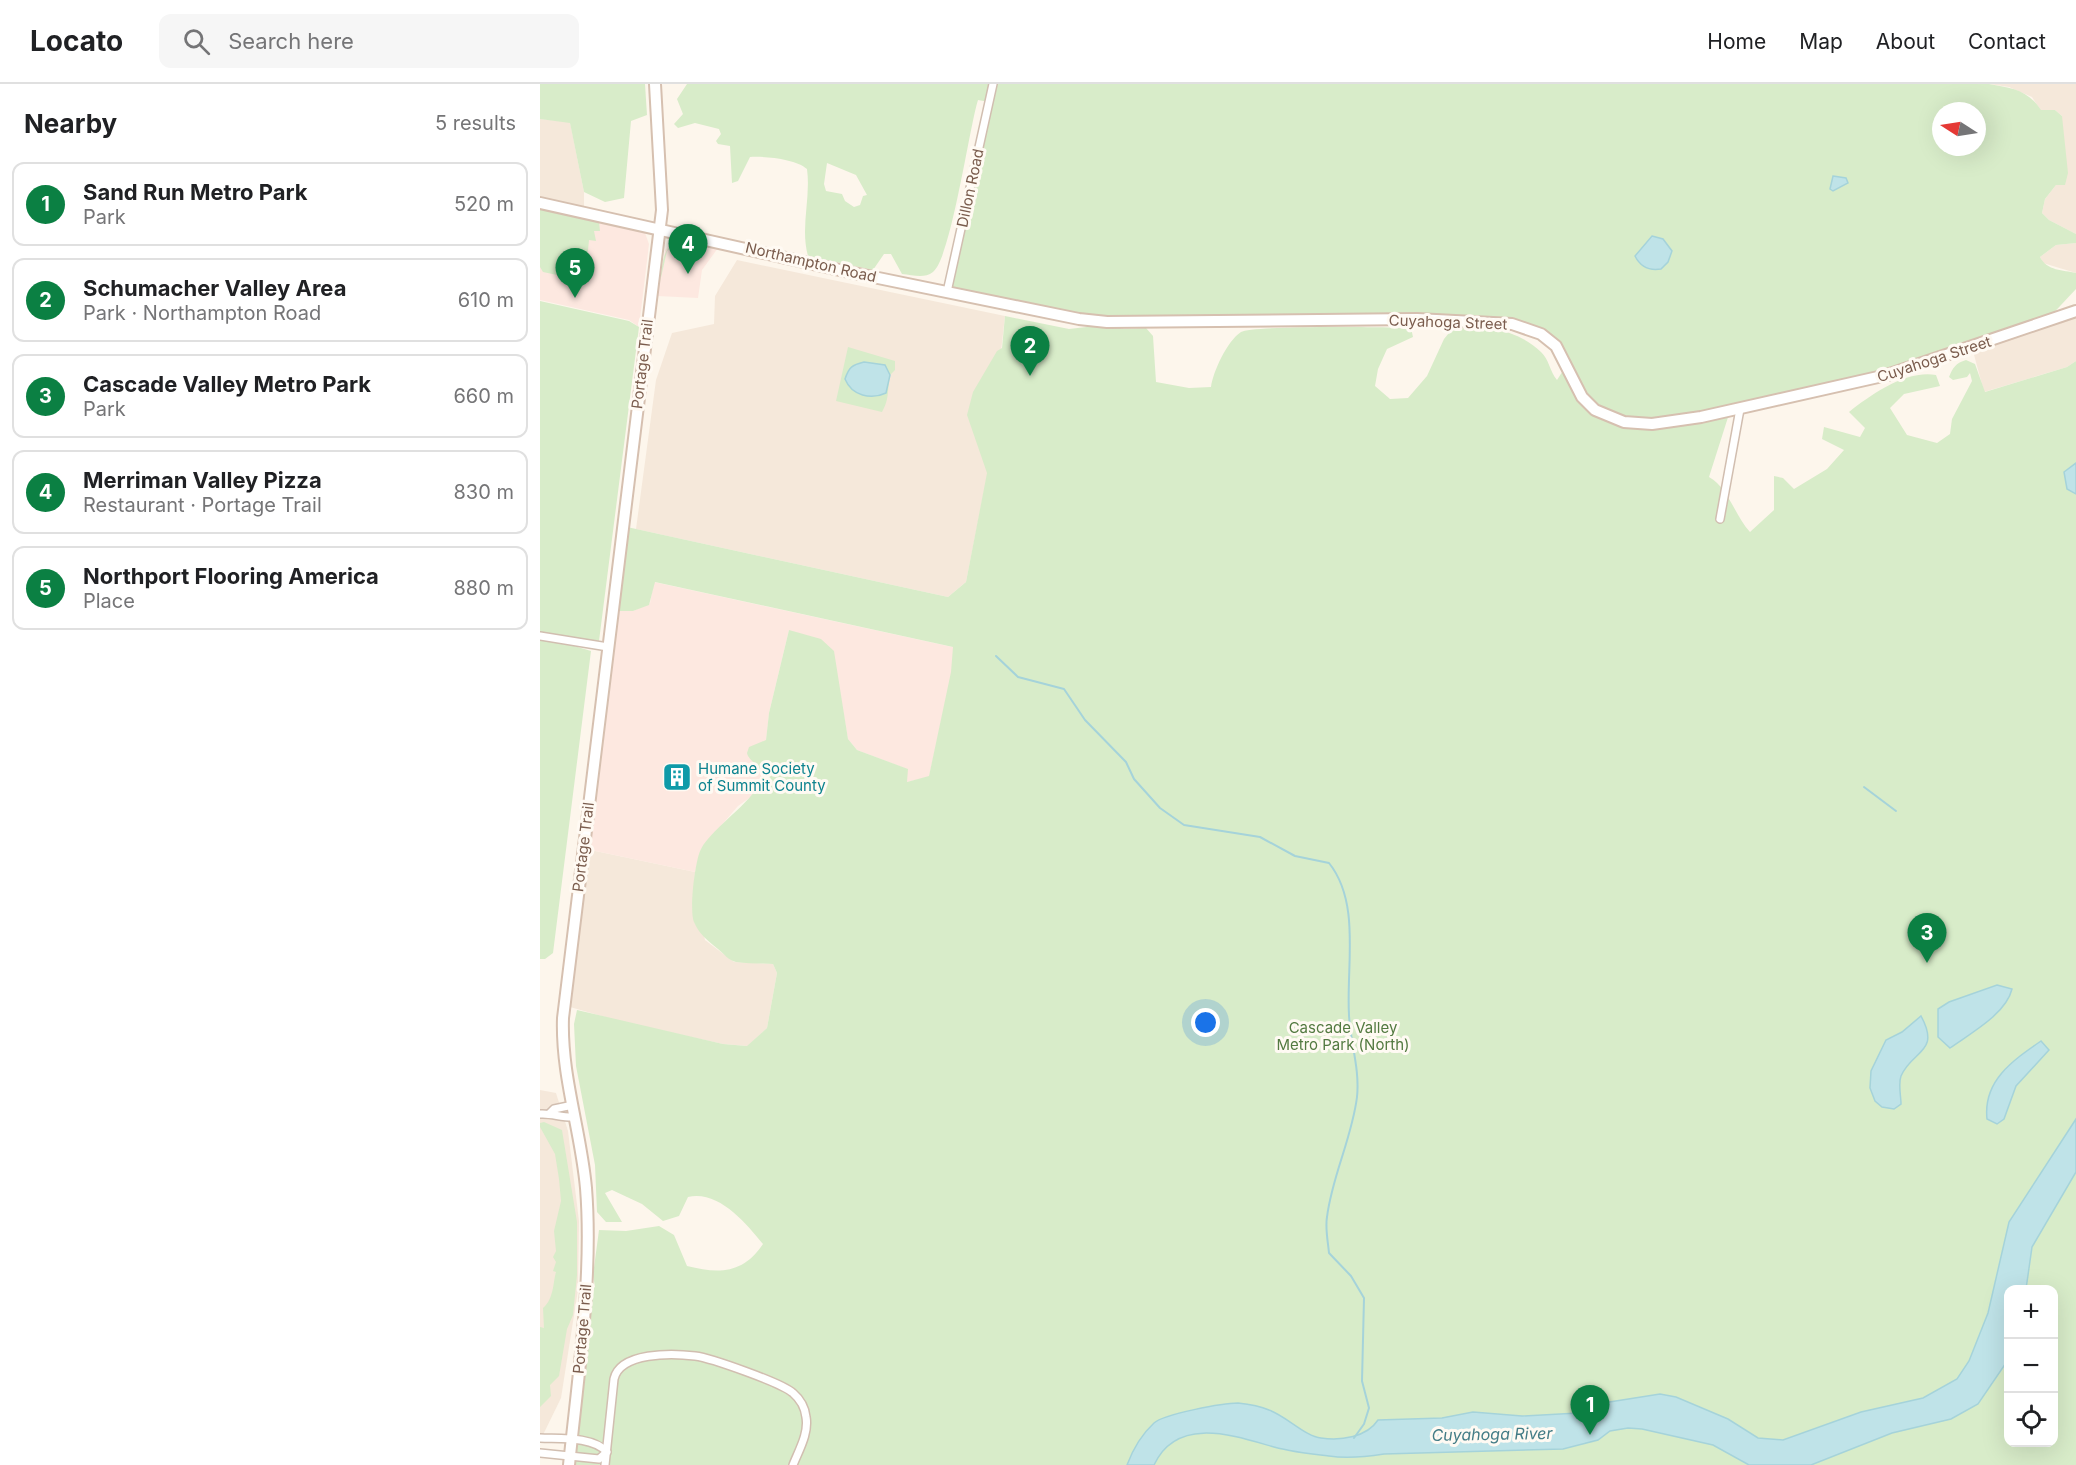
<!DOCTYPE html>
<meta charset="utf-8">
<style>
body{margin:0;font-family:Inter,sans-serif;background:#f6f6f6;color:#202124}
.controls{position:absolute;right:18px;bottom:18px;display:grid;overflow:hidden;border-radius:12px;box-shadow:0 6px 24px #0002}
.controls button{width:54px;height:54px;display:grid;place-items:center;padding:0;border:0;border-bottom:2px solid #e0e0e0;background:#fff;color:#202124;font:30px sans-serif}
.compass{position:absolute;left:1392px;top:18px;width:54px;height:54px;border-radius:50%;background:#fff;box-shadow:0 6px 24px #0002;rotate:282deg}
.you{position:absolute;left:666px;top:939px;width:21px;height:21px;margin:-15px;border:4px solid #fff;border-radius:50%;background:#1a73e8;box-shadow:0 0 0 9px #1a73e833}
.badge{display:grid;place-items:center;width:39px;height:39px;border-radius:50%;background:#0b8043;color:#fff;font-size:20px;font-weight:700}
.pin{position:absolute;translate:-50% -50px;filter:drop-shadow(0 2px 3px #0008)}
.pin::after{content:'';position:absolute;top:32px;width:21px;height:18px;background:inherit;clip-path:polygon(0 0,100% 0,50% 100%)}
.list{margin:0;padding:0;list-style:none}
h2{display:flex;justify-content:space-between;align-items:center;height:78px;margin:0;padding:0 24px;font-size:26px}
h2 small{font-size:20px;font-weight:400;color:#757577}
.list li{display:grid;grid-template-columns:39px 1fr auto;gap:18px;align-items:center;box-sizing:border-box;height:84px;margin:0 12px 12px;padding:0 12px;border:2px solid #e0e0e0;border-radius:12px}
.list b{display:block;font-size:22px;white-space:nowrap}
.list p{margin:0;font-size:20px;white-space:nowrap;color:#757577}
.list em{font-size:20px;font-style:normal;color:#757577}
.icon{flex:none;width:33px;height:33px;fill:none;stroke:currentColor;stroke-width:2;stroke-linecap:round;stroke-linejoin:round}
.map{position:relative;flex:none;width:1536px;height:1381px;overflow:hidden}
header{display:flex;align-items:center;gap:36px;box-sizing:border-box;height:84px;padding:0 30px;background:#fff;border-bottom:2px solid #e0e0e0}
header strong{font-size:28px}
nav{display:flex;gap:33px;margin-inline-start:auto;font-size:21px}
.search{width:420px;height:54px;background:#f6f6f6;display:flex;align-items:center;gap:15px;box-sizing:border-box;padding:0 21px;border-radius:12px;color:#757577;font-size:22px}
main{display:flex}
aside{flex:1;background:#fff}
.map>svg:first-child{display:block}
.residential{fill:#f5e8da}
.commercial{fill:#fde8e0}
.green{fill:#d8ecc9;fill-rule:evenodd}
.water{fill:#bfe3e8;stroke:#a5d3da;stroke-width:1.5}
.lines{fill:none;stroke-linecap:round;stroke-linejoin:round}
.stream{stroke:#a5d3da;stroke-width:2}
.street-casing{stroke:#d1beb0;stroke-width:10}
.secondary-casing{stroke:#d6c0b0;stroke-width:14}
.street{stroke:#fff;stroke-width:7}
.secondary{stroke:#fff;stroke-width:10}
.labels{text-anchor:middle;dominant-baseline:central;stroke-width:6;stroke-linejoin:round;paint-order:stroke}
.street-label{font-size:15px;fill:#7a5c4d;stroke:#fffaf3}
.culture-label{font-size:15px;fill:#0d838f;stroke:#fffaf3;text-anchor:start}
.park-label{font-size:15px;fill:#537a41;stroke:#fffaf3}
.water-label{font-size:16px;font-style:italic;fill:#437c86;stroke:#fffaf3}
</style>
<header>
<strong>Locato</strong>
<div class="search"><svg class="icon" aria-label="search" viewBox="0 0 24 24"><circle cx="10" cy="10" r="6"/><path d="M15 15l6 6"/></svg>Search here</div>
<nav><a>Home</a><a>Map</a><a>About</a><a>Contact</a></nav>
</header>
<main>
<aside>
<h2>Nearby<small>5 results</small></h2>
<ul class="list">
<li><span class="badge">1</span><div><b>Sand Run Metro Park</b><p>Park</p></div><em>520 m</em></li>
<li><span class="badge">2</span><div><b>Schumacher Valley Area</b><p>Park · Northampton Road</p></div><em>610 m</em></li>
<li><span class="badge">3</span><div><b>Cascade Valley Metro Park</b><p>Park</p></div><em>660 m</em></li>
<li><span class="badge">4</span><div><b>Merriman Valley Pizza</b><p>Restaurant · Portage Trail</p></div><em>830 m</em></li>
<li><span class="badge">5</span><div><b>Northport Flooring America</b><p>Place</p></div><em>880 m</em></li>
</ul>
</aside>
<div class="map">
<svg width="1536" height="1381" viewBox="0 0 1536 1381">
<rect width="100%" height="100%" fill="#fdf6ec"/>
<g class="residential">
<polygon points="1449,0 1536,0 1536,150 1509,136 1502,129 1505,115 1516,101 1522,47 1522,32 1515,26 1501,27 1492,13 1469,3"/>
<polygon points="0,35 30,38 44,108 44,125 0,115"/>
<polygon points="1536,159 1536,189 1503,179 1500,173 1516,161"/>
<polygon points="197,176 465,232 447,392 426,498 408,513 96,445 116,296 132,249 174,240 175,212"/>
<polygon points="1536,231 1536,277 1527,283 1444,308 1433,267"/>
<polygon points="46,765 155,788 154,810 165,856 194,878 233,880 237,889 227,944 208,962 183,960 79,937 30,923"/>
<polygon points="0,1006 16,1009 28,1047 39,1137 38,1206 21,1314 0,1357"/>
</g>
<g class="commercial">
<polygon points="0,124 105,149 109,160 99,243 89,236 0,216"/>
<polygon points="142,157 178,164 162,186 158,214 117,212 125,166 131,160"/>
<polygon points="114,498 417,564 389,693 367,698 367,685 317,666 308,655 301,615 249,546 229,629 226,657 212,679 219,684 222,690 219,699 212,712 198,722 161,765 155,788 46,765 79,527 93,527 110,519"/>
</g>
<g class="green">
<polygon points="0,0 105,0 107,31 91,37 84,114 65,118 44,108 30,39 0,35"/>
<path d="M147,0H1449C1472,4 1488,6 1501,26H1515L1522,32L1528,89L1525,101H1516L1505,115L1502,129L1509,136L1536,150V159L1516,161L1500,173C1507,187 1523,186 1536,189V205L1506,237L1368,285L1190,327L1169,393C1188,403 1195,432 1210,448L1234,426V392L1243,394L1254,405L1287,385L1304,366L1282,355L1284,343L1320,353L1325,344L1309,328C1332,310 1366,286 1396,291L1400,302L1364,310L1350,324L1367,351L1397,359L1410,350L1412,335L1432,297L1430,289L1427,293L1413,296L1409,293C1413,283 1416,279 1426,276L1435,280L1445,308L1527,283L1536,277V1381H35L50,1207L55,1203L53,1191L59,1146L86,1147L119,1142L134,1151L147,1182C179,1190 203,1190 223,1160C205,1138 178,1106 148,1113L139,1132L123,1137L102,1120L72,1106L65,1109L82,1138H66L57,1128L55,1081L36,982L34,940L37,926L183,960L207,962L227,944L237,889L233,880C221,879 207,880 196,878C189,877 183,869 178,865C168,857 159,850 154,838C149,826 155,776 161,765C172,743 221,713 222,691C222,682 209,678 207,669L209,663L226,656L229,629L249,546L281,555L294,567L308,655L317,666L368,685L367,698L389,692L411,588L413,563L115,498L109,521L93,527H79L77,519L87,443L408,513L426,498L447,389L427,331L433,308L457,267L462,264L465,232L529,245L564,241L584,245L606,244L613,252L616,298L649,304L671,303C673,288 687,257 701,248C712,241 849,243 871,244L873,253L847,265L838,285L835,302L850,315L868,314L887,292L904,255L918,238C947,242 980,247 1001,268C1009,275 1010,288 1017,296L1026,282C1017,262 1005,250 985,243C945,230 886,235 844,235C752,235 659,237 567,238L528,233L407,208L449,18L438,16C429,45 411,174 393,188C384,195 373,191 362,190L351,170H344L333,186L268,172C260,143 271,115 267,85C256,75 225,72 210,73L198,97L192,99L190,62L178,60L176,57L181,50L179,45L155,39L138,44L134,40L143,30L137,15ZM1401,27H1437V63H1401ZM287,79L316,91L327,111L323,112L320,121L314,123L305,117L302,110L286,107L284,100ZM1468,1206H1514V1358H1468Z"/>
<polygon points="0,124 59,138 60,147 54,147 56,157 49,156 45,197 3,188 0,183"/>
<path d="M142,157L159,160L158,162L138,159L127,167L120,198C123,180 121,161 142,157Z"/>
<polygon points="0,217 89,237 99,243 59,557 13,551 14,556 51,567 13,869 5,875 0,875"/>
<path d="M308,263L355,277V286L350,291C347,306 350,314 342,328L296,317Z"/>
<path d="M4,1038L22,1046L37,1138V1191L33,1231L27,1245L19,1292L10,1301L11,1312L0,1323V1243L4,1244L3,1224C14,1215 13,1198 16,1188L13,1187L16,1178L13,1173L16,1167L14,1147L21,1117L19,1095L15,1070L0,1043V1039Z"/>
</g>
<g class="water">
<polygon points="1293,92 1306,94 1308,99 1293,107 1290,105"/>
<path d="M1112,152L1123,155L1132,167L1128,178L1121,185C1109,187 1100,182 1095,172Z"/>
<path d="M324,278L345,281L350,291L346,309C331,316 312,312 305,295C309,283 312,281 324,278Z"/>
<polygon points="1536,379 1536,410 1527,405 1524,388"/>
<path d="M1457,901L1472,905C1466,930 1431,949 1410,964L1398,953V925L1409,918Z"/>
<path d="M1381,932C1401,969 1372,966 1361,992C1358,1000 1361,1012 1361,1020L1354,1025L1342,1023L1335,1017L1330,1004L1331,987L1346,956L1362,948Z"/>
<path d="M1501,957L1509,966L1476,1002L1464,1035L1457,1040L1447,1035C1443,997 1472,977 1501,957Z"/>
<path d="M1536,1035V1088L1492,1163L1486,1205L1468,1206V1276L1438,1320L1411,1335L1352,1349L1271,1381H1209L1173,1361L1102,1345L1088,1344L1070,1347L1058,1356L1023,1365L844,1370C825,1373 808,1375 789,1372C771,1370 752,1368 734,1363C695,1352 637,1331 614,1381H587C593,1365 601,1351 614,1339C624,1330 683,1319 698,1319C708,1320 720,1322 729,1326C746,1332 766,1353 781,1354C801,1357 827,1353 838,1336L902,1334L933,1328L982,1332L1038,1329L1063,1319L1120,1310L1136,1313L1188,1335L1218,1354L1243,1356L1321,1328L1383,1314L1417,1295L1429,1277L1448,1229L1469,1138Z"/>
</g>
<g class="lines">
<g class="stream">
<path d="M456,572L478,593L524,605L545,636L586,678L594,695L620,724L644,741L720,753L755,772L789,779C821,819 806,882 809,931C810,958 820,984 817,1013C812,1054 792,1092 787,1133C785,1144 788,1158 789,1169L811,1192L824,1214L822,1297L829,1324L824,1340L814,1354"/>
<polyline points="1324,703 1356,727"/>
</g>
<g class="street-casing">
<g id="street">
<polyline points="407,208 453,0"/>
<polyline points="1180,435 1200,325"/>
<polyline points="0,552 68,563"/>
<path d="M0,1030C12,1029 22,1034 35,1033"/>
<polyline points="9,1030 14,1025 33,1021"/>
<path d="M0,1354C20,1355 52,1352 67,1368L59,1375L0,1369"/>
<path d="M65,1381L74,1295C80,1268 132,1269 155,1272C171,1274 242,1299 253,1309C260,1315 265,1324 266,1333C269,1349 259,1366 253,1381"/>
</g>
</g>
<g class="secondary-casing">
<g id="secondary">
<polyline points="0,119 304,187 539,235 567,238 877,235 972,240 1001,250 1016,262 1042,313 1055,326 1084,338 1112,340 1161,333 1347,291 1536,227"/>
<path d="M29,1381C38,1293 53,1192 46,1104C41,1047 21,992 23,934L122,126L115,0"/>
</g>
</g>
<use href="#street" class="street"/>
<use href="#secondary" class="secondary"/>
</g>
<defs>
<g id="building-square" transform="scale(1.5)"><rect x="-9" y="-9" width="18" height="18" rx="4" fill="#0f9aa8" stroke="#fffaf3"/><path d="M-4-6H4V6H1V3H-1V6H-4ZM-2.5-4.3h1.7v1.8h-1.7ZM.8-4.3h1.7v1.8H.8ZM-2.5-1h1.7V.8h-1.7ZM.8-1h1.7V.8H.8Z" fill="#fff"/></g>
</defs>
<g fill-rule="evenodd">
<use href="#building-square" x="137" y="693"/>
</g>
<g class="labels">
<g class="street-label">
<text transform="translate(430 104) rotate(-78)">Dillon Road</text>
<text transform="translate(271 178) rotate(13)">Northampton Road</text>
<text transform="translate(908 238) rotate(2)">Cuyahoga Street</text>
<text transform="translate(1394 275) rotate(-18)">Cuyahoga Street</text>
<text transform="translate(102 280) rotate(-83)">Portage Trail</text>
<text transform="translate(43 763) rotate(-83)">Portage Trail</text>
<text transform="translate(42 1245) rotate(-85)">Portage Trail</text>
</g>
<g class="culture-label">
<text x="158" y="684">Humane Society<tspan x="158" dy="17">of Summit County</tspan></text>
</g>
<g class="park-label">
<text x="803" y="943">Cascade Valley<tspan x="803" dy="17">Metro Park (North)</tspan></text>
</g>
<g class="water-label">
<text transform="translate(952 1350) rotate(-1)">Cuyahoga River</text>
</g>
</g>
</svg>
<div class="controls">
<button>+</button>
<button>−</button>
<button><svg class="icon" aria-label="locate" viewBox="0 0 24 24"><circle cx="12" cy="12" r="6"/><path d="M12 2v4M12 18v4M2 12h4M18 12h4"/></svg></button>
</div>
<svg class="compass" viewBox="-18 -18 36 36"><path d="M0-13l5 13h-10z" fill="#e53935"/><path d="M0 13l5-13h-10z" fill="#757577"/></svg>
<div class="you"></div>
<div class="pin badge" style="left:1050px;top:1351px">1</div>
<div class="pin badge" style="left:490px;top:292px">2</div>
<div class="pin badge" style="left:1387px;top:879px">3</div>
<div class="pin badge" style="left:148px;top:190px">4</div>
<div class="pin badge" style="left:35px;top:214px">5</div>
</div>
</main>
